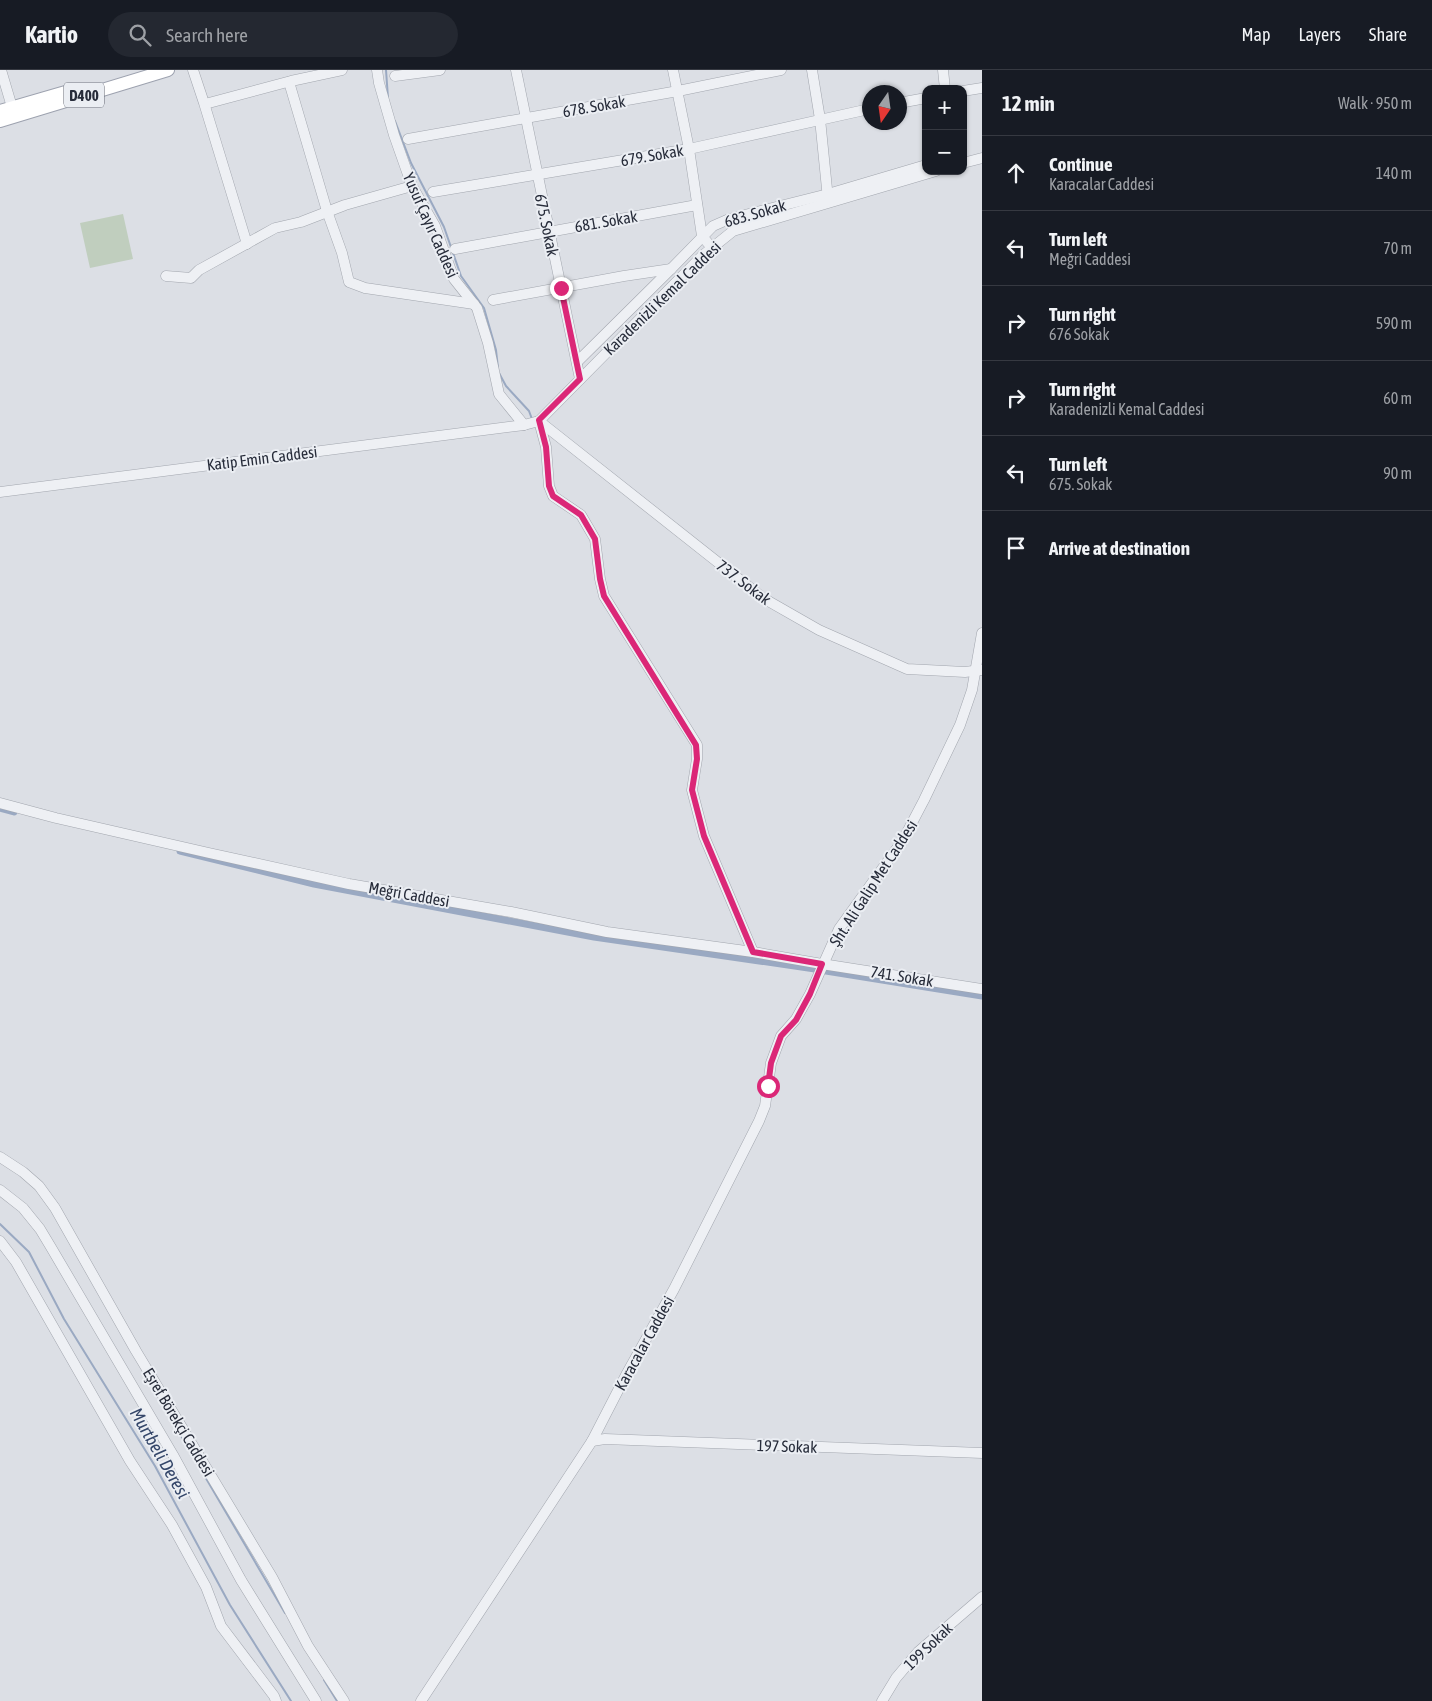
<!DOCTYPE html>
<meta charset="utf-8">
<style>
body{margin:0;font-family:"Asap Condensed",sans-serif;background:#242831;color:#f1f3f6}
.controls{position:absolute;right:15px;top:15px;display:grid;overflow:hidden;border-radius:10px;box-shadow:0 1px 4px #0004}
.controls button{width:45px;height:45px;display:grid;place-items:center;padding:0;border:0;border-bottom:1px solid #363941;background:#171b24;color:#f1f3f6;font:25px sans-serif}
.compass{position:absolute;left:862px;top:15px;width:45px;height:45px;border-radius:50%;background:#171b24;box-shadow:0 1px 4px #0004;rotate:193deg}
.stop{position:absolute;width:15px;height:15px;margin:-11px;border:4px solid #db2777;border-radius:50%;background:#fff}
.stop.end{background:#db2777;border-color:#fff;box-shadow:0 1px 5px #0008}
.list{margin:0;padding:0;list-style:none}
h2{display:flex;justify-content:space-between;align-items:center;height:65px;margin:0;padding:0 20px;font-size:21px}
h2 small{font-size:16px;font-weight:400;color:#9ea1a6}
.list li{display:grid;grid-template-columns:32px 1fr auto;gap:15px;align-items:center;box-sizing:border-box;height:75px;padding:0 20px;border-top:1px solid #363941}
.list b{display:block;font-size:19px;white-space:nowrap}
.list p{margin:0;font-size:16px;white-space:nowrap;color:#9ea1a6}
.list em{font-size:16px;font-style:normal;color:#9ea1a6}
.icon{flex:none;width:28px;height:28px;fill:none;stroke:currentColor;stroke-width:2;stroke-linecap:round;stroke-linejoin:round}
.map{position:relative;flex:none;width:982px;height:1631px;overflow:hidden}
header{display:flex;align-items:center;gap:30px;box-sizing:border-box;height:70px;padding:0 25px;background:#171b24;border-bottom:1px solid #363941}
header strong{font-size:24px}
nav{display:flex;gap:28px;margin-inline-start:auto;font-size:18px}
.search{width:350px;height:45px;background:#242831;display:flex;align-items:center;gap:12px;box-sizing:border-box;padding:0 18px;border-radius:28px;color:#9ea1a6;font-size:19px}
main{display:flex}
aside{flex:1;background:#171b24}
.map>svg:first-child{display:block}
.green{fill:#c0cebe}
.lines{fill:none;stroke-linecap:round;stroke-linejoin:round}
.stream{stroke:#9aa9c2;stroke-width:2}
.canal{stroke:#9aa9c2;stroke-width:7}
.minor-casing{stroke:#a2a6ae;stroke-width:11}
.major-casing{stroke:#9da2af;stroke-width:14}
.minor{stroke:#eef0f4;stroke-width:10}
.major{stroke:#fff;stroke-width:12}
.route{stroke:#db2777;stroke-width:6}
.labels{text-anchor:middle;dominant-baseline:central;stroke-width:4;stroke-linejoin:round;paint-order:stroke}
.shield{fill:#ebeef3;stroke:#626672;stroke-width:1}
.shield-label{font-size:15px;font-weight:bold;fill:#272c3a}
.street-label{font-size:16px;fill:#272c3a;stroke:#ebeef3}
.water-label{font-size:18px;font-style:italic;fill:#35476a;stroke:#ebeef3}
</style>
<header>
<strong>Kartio</strong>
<div class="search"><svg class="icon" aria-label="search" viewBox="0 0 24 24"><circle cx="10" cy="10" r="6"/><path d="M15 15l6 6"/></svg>Search here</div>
<nav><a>Map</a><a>Layers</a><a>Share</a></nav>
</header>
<main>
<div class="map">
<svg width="982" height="1631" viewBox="0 0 982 1631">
<rect width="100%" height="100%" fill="#dcdfe5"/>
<polygon class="green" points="123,144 133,189 90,198 80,153"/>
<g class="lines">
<g class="stream">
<polyline points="386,0 388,28"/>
<polyline points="395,51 411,93 444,157 461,206 484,238 496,280 498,298"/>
<polyline points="499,303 506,316 529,341 532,349"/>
<polyline points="0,1154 29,1182 64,1249 155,1396 230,1535 291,1631"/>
<polyline points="170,1347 285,1543"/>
<polyline points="324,1610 337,1631"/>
</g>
<g class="canal">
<polyline points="0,738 14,742"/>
<polyline points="180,781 314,814 594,867 815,899"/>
<polyline points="826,901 982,926"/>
</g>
<g class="minor-casing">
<g id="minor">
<polyline points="1,0 12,37"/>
<polyline points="193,0 204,33 247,174"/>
<polyline points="377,0 379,13 394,65 412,116 435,156 454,209 477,238 488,273 499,324 524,355"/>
<polyline points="516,0 580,309"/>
<polyline points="673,0 689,79 702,166 712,178"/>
<polyline points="812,0 820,49 828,129"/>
<polyline points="943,0 945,19"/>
<polyline points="395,6 440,0"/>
<polyline points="289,12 327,141 342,183 349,212 365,218 474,234"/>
<polyline points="963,21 982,18"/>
<polyline points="899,33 926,28"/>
<polyline points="205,34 291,11 342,0"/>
<polyline points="408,69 678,21 781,0"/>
<polyline points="963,93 982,88"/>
<polyline points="433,122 689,79 869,39"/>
<polyline points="455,179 697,135"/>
<polyline points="166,206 191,208 199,200 275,158 301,152 345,135 412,116"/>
<polyline points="493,230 624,206 671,199"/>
<polyline points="577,292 671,199 713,156 729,149 828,124 926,95"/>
<polyline points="539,351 546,377 549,416 553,426 581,445 595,469 600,509 604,526 697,675 697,689 692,720 704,766 753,882"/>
<polyline points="539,351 763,528 819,560 907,599 965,602 981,600"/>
<polyline points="0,422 524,355 539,351 702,186 733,161 936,101"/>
<polyline points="0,733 56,748 209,783 349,814 511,842 607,862 753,882 822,894 982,919"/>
<polyline points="0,1087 23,1102 39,1116 55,1138 136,1281 272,1507 308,1576 344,1631"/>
<polyline points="0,1120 23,1138 40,1159 52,1179 173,1385 241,1510 316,1631"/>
<polyline points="0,1171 16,1192 130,1391 172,1455 206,1517 221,1556 274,1626 276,1631"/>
<polyline points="592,1371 605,1369 982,1383"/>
<polyline points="421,1631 592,1371 626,1305 674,1219 759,1051 765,1036 771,993 781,966 796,949 810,924 839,859 903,770 924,730 960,655 972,620 982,563"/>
<polyline points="882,1631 896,1608 918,1582 982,1527"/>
</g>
</g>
<g class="major-casing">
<g id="major">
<polyline points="0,41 69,21"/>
<polyline points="0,51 168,0"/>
</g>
</g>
<use href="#minor" class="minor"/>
<use href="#major" class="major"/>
</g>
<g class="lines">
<polyline class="route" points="561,218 580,309 539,350 546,377 549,416 553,426 581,445 595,469 600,509 604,526 696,675 697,689 692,720 704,766 753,882 822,894 810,924 796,950 781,966 771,993 768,1016"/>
</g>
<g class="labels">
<rect class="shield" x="64" y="12.5" width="40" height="25" rx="4"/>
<g class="shield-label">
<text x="84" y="25">D400</text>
</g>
<g class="street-label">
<text transform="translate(594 36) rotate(-10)">678. Sokak</text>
<text transform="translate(652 85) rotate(-10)">679. Sokak</text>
<text transform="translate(755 143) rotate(-16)">683. Sokak</text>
<text transform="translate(606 151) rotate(-10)">681. Sokak</text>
<text transform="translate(431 155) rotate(66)">Yusuf Çayır Caddesi</text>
<text transform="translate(547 155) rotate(78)">675. Sokak</text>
<text transform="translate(662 228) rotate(-44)">Karadenizli Kemal Caddesi</text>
<text transform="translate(262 388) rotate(-7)">Katip Emin Caddesi</text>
<text transform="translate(744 512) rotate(37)">737. Sokak</text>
<text transform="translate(873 813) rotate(-57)">Şht. Ali Galip Met Caddesi</text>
<text transform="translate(409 824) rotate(10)">Meğri Caddesi</text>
<text transform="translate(902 906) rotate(9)">741. Sokak</text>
<text transform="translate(644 1273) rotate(-61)">Karacalar Caddesi</text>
<text transform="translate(179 1352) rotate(59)">Eşref Börekçi Caddesi</text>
<text transform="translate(787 1376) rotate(2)">197 Sokak</text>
<text transform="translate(928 1576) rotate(-44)">199 Sokak</text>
</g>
<g class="water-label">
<text transform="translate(160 1383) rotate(60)">Murtbeli Deresi</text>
</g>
</g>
</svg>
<div class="controls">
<button>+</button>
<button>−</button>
</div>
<svg class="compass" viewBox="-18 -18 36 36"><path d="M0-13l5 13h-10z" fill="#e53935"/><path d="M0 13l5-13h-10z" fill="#9ea1a6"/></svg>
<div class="stop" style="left:768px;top:1016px"></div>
<div class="stop end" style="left:561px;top:218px"></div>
</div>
<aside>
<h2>12 min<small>Walk · 950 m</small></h2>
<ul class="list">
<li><svg class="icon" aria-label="ahead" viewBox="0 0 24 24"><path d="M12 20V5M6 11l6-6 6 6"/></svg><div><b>Continue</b><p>Karacalar Caddesi</p></div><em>140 m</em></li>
<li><svg class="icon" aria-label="left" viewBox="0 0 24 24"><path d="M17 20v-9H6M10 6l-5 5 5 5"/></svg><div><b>Turn left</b><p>Meğri Caddesi</p></div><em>70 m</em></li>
<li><svg class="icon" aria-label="right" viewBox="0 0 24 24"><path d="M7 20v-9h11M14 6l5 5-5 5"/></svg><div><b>Turn right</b><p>676 Sokak</p></div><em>590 m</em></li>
<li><svg class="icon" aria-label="right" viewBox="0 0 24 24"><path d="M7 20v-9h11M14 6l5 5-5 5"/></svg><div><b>Turn right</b><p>Karadenizli Kemal Caddesi</p></div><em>60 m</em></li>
<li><svg class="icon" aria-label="left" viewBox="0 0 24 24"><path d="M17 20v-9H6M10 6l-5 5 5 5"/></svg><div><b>Turn left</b><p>675. Sokak</p></div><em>90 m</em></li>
<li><svg class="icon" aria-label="arrive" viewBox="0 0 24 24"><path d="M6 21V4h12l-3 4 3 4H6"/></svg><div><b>Arrive at destination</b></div></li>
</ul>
</aside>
</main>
